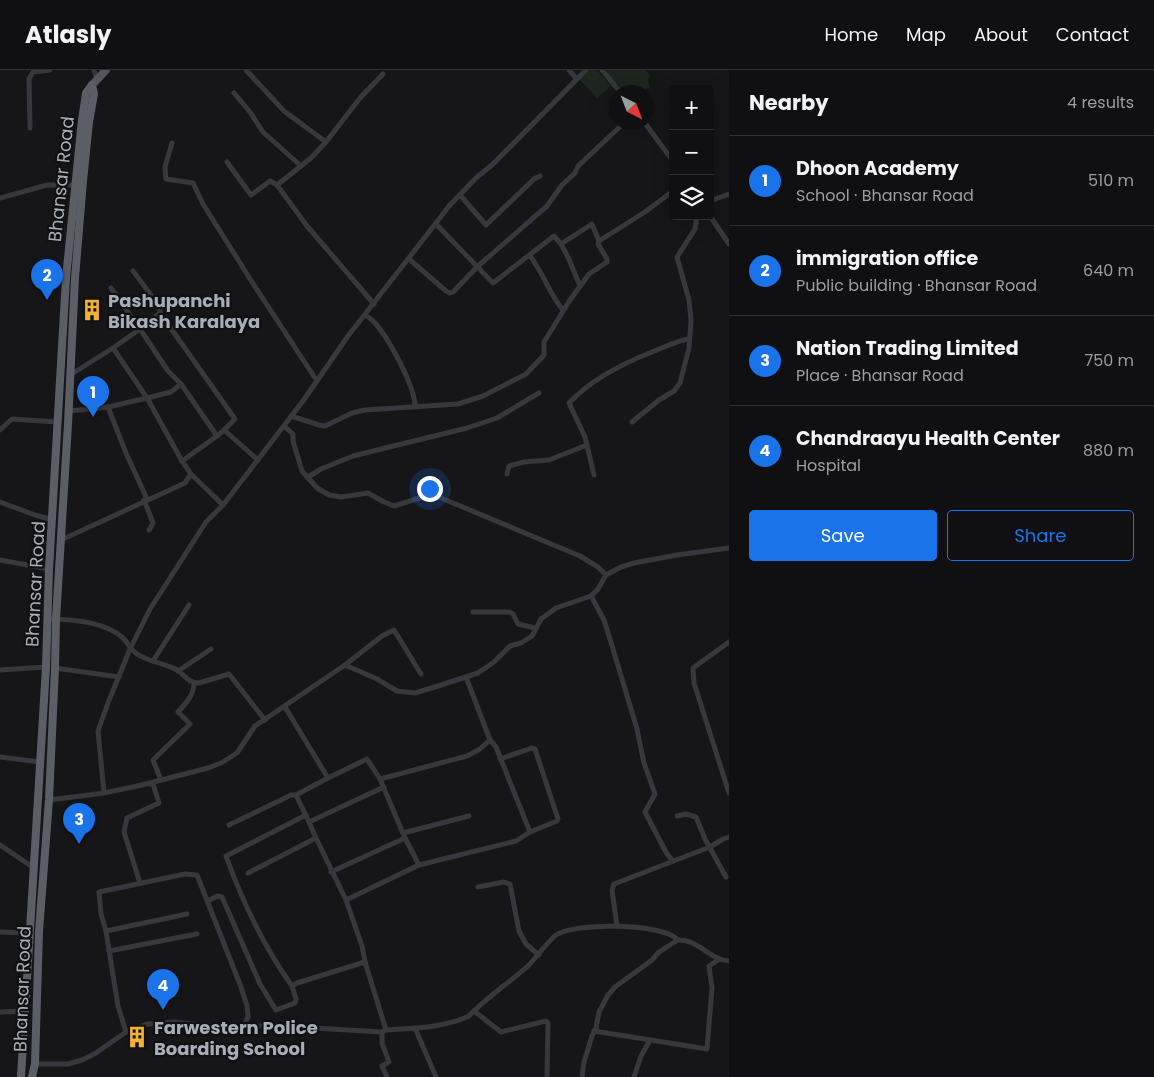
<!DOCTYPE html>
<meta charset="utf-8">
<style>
body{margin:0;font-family:Poppins,sans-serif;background:#19191b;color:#f1f3f6}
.controls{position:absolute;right:15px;top:15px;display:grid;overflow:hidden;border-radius:5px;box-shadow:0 5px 20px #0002}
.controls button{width:45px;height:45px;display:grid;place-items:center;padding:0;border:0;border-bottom:1px solid #303032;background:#101012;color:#f1f3f6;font:25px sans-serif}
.compass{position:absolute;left:609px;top:15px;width:45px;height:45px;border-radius:50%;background:#101012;box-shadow:0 5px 20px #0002;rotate:138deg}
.you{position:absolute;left:429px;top:418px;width:18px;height:18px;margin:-12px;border:4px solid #fff;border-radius:50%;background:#1a73e8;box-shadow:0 0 0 8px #1a73e833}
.badge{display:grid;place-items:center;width:32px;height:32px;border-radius:50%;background:#1a73e8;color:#fff;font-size:16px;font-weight:700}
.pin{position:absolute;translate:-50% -41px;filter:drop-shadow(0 1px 2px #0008)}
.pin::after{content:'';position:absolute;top:26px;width:18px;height:15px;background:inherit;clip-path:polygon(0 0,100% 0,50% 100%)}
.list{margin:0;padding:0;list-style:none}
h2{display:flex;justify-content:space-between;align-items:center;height:65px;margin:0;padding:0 20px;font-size:21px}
h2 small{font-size:16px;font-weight:400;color:#9c9d9f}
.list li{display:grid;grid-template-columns:32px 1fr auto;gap:15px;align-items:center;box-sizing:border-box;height:90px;padding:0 20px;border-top:1px solid #303032}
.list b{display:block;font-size:19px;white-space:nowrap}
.list p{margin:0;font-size:16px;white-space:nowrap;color:#9c9d9f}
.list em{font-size:16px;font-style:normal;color:#9c9d9f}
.actions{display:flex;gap:10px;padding:15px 20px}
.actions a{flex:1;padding:11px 0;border:1px solid #1a73e8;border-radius:5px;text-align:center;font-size:18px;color:#1a73e8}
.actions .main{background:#1a73e8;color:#fff}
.icon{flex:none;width:28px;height:28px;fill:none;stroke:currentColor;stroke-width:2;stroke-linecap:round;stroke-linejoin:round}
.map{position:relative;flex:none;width:729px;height:1007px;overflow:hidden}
header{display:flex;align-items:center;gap:30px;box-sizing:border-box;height:70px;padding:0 25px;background:#101012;border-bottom:1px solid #303032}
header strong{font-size:24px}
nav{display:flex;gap:28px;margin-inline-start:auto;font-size:18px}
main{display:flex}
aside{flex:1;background:#101012}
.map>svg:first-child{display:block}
.green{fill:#1e261f}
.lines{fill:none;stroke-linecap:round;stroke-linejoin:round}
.minor{stroke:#37383d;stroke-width:5}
.primary{stroke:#53555c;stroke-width:8}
.trunk{stroke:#5b5e65;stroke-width:8}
.labels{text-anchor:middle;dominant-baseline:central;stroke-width:4.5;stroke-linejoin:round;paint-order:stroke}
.street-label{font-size:18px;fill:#a8adb8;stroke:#111113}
.poi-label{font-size:18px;font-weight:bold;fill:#a8adb8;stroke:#111113;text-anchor:start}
</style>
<header>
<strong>Atlasly</strong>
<nav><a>Home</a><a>Map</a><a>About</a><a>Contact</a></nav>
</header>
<main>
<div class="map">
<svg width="729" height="1007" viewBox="0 0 729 1007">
<rect width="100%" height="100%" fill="#161618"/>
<g class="green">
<polygon points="588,0 597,0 611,16 597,28 579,9"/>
<polygon points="607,0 645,0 650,5 648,10 650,17 641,22 622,22 609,7"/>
</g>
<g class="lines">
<g class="minor">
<polyline points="94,0 97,9"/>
<polyline points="246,0 284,41 326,72"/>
<polyline points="569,0 576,8"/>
<polyline points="602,0 620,22"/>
<polyline points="234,23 250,42 263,62 301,96"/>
<polyline points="644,52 673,91"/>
<polyline points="30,58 29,9 33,2 50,0"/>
<polyline points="172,73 165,97 166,109 193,113 203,134 252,212 317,311"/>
<polyline points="227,92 251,125 270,111 277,115"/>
<polyline points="460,125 486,155 534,109 540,106"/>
<polyline points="0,128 47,115 74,115"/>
<polyline points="710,131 729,124"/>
<polyline points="710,146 729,174"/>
<polyline points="436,154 493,213 554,166 561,174 592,154 599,171"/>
<polyline points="561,174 568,187 580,216"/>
<path d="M530,186C543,202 549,224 563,240"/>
<polyline points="409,189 446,221 450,223 453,222 477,197 547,136 562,115 575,103 578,96 625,52"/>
<polyline points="133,201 160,237 160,243"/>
<polyline points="111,218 140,259 160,243 235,349 224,360"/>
<polyline points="374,234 307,156 277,115 311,88 326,72 360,28 383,4"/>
<path d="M366,246C382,252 416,318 415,336"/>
<polyline points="113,278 140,259 168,301 181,314 217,366 182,391"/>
<polyline points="70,305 113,278 147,328 171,322 181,314"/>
<polyline points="108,337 147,328 182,391 191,404"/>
<polyline points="69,341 108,337 126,383 147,429"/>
<polyline points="291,346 319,355 325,356 352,343 365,340 458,334 483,326 526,304 544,285 544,272 570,230 589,204 607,192 607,189 598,174 599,171 645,142 673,121"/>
<polyline points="632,352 659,330 674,321 680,313 689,278 691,250 689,230 677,187 695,159 697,146"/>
<polyline points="284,356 293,364 293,371 302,401 317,418 329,425 341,427 368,423 384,432 394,436 429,425 434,425 580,486 598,497 606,505"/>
<polyline points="0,360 12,349 57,352"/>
<polyline points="217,366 224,360 258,390"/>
<polyline points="507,404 509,396 524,392 549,390 587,375"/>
<path d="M594,405L585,367L569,333C592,309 621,294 652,282C665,277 676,271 689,269"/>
<polyline points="308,407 321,399 353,386 467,358 497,348 539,323"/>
<polyline points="144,430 153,453 149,460"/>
<polyline points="0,432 35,445 53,450"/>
<polyline points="61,470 185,413 191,404 223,435"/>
<polyline points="0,490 49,499"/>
<polyline points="591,526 604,550 613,579 637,659 644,693 655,724 645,742 667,784 673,791"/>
<polyline points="473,542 510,542 513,544 518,554 535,558"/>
<path d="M47,549C71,549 103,551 122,567C128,572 130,580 137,584C149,592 164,593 177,600C185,605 188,613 199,613L229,604L265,650"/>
<polyline points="729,572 693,598 694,613 729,723"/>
<polyline points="153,591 189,535"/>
<polyline points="345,595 382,566 394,560 421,604"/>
<polyline points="55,598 119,607"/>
<polyline points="0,600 46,597"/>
<polyline points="178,601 211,579"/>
<polyline points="466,607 490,670 496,677 530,762"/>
<polyline points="0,687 40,692"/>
<polyline points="380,709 467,686 480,679 490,670"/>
<path d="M161,710L153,690L190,654L178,642C186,633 194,625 194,613"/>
<polyline points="104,723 98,661 108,633 130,579 150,539 206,452 223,435 303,331 348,266 450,135 476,108 493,94 586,0"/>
<polyline points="296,725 328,708"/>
<polyline points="49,730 104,723 142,715 208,698 221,693 237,683 255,656 345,595 377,609 397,621 415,623 438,616 478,603 494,592 510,576 521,573 532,566 541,549 556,538 591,526 598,519 606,505 621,497 634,493 677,485 729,478"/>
<polyline points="677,746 686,744 696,747 705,769 726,807"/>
<polyline points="309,752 316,768"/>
<polyline points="229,755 291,725 296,725 309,752 384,717"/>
<polyline points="403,763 469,746"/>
<polyline points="0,775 34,798"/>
<polyline points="419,795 516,771 530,762 557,751 558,749 535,679 532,678 500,689"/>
<polyline points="331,802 405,768"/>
<polyline points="248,803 316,768 346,830 419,795 405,768 380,709 367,689 328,708 285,637"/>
<polyline points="140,813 124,762 127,748 159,733 153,714 149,714"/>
<polyline points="478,817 504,812 510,814 519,861 526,874 539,885"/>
<polyline points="208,831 217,826 222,827 260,914 276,940 295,933 296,929 292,916 297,913 365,892 362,876 346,830"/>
<polyline points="617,856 612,820 614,814 710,777 723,769 729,767"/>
<polyline points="106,861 187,844"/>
<polyline points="0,862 30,863"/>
<polyline points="109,881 197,864"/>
<polyline points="365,892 386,960"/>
<path d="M292,916C263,876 243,833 226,786L306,745"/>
<polyline points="474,941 501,962 546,951 548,953 547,1007"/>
<polyline points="0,942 26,941"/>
<polyline points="415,958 436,1007"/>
<polyline points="594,961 707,979 712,918 709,896 718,890"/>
<polyline points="126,962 118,936 106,861 101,844 99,822 185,804 197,805 241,917 247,936 248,947 244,956"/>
<polyline points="382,962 382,973 389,992 382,996 387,1007"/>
<path d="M35,994H68L82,990L96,983L126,962L147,954L174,952L212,956H280L382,962L386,960C414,958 443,958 469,946C487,927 509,913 528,896C536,888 549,870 556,865C575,852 664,853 678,870C698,869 710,890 729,891"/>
<polyline points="582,1007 584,992 592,966 596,958 599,942 608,925 615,917 652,890 659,882 678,870"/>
<polyline points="634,1007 641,986 650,970"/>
</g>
<polyline class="primary" points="92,15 106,0"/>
<g class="trunk">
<polyline points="21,1007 46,597 49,499 66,208 82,50 86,23 92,15"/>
<polyline points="32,1007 35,994 39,861 49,730 55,598 56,549 68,354 75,208 83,111 89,52 94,24 92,15"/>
</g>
</g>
<defs>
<g id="building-bare" transform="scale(1.725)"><path d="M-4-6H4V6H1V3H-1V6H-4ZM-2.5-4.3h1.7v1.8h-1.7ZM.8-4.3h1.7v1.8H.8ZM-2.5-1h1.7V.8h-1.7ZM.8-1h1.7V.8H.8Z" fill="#f2b134" stroke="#111113" stroke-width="2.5" paint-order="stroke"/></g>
</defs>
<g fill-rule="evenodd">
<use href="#building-bare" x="92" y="240"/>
<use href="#building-bare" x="137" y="967"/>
</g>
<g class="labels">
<g class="street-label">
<text transform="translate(61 109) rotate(-84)">Bhansar Road</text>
<text transform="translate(35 514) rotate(-87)">Bhansar Road</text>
<text transform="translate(22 919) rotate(-88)">Bhansar Road</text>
</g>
<g class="poi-label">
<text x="108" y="230">Pashupanchi<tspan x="108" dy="21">Bikash Karalaya</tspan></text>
<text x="154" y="957">Farwestern Police<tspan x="154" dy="21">Boarding School</tspan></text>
</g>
</g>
</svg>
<div class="controls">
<button>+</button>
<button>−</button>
<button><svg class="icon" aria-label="layers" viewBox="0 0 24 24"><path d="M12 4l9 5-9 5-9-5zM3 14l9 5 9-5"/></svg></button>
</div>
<svg class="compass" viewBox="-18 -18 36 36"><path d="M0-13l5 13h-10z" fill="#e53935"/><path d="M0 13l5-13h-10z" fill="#9c9d9f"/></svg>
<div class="you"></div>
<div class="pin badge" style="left:93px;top:347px">1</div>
<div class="pin badge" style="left:47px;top:230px">2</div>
<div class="pin badge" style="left:79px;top:774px">3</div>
<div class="pin badge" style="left:163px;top:940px">4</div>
</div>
<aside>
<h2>Nearby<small>4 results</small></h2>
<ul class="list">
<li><span class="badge">1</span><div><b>Dhoon Academy</b><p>School · Bhansar Road</p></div><em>510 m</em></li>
<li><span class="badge">2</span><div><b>immigration office</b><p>Public building · Bhansar Road</p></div><em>640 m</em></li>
<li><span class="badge">3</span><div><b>Nation Trading Limited</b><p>Place · Bhansar Road</p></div><em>750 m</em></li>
<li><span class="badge">4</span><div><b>Chandraayu Health Center</b><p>Hospital</p></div><em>880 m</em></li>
</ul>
<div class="actions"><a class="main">Save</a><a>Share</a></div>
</aside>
</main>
